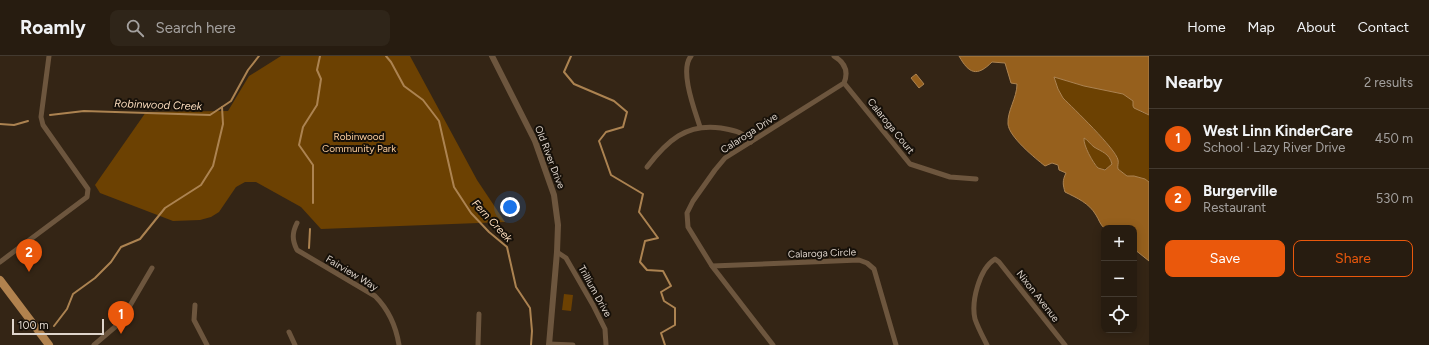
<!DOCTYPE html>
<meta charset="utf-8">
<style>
body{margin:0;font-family:Figtree,sans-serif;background:#2f2519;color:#f1f3f6}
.controls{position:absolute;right:12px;bottom:12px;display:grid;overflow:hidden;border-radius:8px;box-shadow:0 2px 10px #0003}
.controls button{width:36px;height:36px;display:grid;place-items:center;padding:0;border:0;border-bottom:1px solid #433a30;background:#271c10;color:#f1f3f6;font:20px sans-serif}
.scale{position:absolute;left:12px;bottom:10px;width:92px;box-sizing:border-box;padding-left:4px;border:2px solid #ded4cb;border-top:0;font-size:11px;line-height:14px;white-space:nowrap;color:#ded4cb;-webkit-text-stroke:3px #161009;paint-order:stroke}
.you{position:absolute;left:510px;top:151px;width:14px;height:14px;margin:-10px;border:3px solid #fff;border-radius:50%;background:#1a73e8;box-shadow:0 0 0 6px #1a73e833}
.badge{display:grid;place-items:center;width:26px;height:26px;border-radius:50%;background:#ea580c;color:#fff;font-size:13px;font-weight:700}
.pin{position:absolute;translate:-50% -33px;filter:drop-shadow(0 1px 2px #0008)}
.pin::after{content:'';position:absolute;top:21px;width:14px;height:12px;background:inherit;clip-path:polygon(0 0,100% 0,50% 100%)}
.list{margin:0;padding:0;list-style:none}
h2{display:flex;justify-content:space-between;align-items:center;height:52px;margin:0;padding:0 16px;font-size:17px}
h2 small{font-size:13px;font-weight:400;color:#a4a19f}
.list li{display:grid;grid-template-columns:26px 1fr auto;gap:12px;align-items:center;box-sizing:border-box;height:60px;padding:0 16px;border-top:1px solid #433a30}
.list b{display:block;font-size:15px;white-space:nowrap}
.list p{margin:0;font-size:13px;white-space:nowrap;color:#a4a19f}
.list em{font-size:13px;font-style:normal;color:#a4a19f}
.actions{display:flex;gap:8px;padding:12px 16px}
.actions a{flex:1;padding:9px 0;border:1px solid #ea580c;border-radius:8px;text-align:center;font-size:14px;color:#ea580c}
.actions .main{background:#ea580c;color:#fff}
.icon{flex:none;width:22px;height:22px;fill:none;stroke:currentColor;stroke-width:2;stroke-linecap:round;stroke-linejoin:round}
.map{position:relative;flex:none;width:1149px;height:289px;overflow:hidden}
header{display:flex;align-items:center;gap:24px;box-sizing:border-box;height:56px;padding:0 20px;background:#271c10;border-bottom:1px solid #433a30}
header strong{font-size:19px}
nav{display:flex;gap:22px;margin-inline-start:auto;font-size:14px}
.search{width:280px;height:36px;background:#2f2519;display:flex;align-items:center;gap:10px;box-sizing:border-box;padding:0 14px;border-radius:8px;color:#a4a19f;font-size:15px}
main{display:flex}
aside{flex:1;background:#271c10}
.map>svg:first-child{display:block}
.green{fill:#6c4102}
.water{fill:#96601d;stroke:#ac8351;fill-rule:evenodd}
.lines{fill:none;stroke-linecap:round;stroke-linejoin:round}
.stream{stroke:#ac8351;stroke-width:2}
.minor{stroke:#6d563e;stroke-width:5}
.tertiary{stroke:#6d563e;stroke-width:6}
.primary{stroke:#b1824e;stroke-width:8}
.labels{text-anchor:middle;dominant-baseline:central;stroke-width:4;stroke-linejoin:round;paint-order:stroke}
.street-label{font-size:10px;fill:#ded4cb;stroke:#161009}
.park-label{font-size:10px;fill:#fbcd9d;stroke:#161009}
.water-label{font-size:11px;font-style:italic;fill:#fcddbe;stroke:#161009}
</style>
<header>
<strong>Roamly</strong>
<div class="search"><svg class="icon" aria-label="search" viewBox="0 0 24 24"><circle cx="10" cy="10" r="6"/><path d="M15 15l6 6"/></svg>Search here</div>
<nav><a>Home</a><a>Map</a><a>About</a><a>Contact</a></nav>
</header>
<main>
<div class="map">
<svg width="1149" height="289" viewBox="0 0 1149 289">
<rect width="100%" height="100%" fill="#342515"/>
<g class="green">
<polygon points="281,0 410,0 477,124 505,166 321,173 301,151 256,126 245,126 236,131 219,156 211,161 200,164 173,165 100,137 95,129 146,56 228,55 249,20"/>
<path d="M1054,21L1084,30L1124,38L1133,45V50L1141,56L1149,59V126L1145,123L1134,120H1127L1118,113C1117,110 1119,107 1118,104C1116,93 1073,52 1063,42L1058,33Z"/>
<path d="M1084,82C1088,84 1090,88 1094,91C1102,96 1109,97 1112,108C1107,113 1105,114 1098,112C1093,107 1083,89 1084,82Z"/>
<polygon points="564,238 573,239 571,255 562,254"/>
</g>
<g class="water">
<path d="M959,0H1149V59L1134,52L1133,50V45L1123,38L1084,30L1054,21L1058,33L1063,42C1073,52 1116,93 1118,104C1119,107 1117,110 1118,113L1127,120H1134L1145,123L1149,126V205L1134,193V172H1104C1100,168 1099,164 1096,159C1089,147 1077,142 1065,136C1063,129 1062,125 1066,117L1059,114L1058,109L1052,107L1045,110C1035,102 1009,81 1008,68C1007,55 1017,42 1017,28L1011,27L1005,7L992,6C977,21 969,18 959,0ZM1084,82C1088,84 1090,88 1094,91C1102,96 1109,97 1112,108L1105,114L1098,112C1093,107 1083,89 1084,82Z"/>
<polygon points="916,18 924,28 919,32 911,22"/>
</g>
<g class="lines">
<g class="stream">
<polyline points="386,0 391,6 404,30 423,44 439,65 454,131 471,157 489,176 507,191 516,231 530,252 532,275 531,289"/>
<polyline points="571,0 564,16 574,28 614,45 627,56 623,71 606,76 599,85 611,119 643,138 639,156 658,182 645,185 640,206 647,214 663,215 671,230 661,236 664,245 675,252 675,269 661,277 665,289"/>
<polyline points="50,59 84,55 210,59 231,45 248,14 259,0"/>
<polyline points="0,68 14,69 28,65"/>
<polyline points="313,147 313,109 299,89 303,71 317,49 321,23 317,14 320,0"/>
<polyline points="309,192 310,173"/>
<polyline points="54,270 67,253 73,238 95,222 111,206 121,191 140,183 165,152 201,129 213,110 223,68 222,51"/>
</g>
<g class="minor">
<path d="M691,0C679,14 695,55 700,71"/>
<polyline points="844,27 910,108 950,121 976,123"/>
<path d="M647,111C667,85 686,67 721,72C737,75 740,75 751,86"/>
<path d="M297,167C292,177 292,184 297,194L375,240C389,254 396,270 399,289"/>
<polyline points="557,196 566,202 593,249 605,273 606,289"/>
<polyline points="0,206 87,141 88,133 43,69 41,61 49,0"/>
<polyline points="712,210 859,204 867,207 874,213 896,289"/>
<polyline points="195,249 194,264 207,289"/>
<polyline points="289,276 295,289"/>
<polyline points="549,288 573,289"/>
<polyline points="94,289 115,271 128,253 152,212"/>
<polyline points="478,289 479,258"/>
<path d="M773,289L712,210L688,171L687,157L693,145L715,114L725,102L844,27C849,15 844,6 834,0"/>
<path d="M987,289C983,281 978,272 975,263C971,246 979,213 995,203L999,206L1065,289"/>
</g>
<polyline class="tertiary" points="492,0 535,85 554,139 558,169 557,196 549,289"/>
<polyline class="primary" points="0,224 49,289"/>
</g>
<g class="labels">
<g class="street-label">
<text transform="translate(891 70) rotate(51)">Calaroga Court</text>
<text transform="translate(749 77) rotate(-33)">Calaroga Drive</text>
<text transform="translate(550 101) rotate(69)">Old River Drive</text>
<text transform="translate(822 197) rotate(-2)">Calaroga Circle</text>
<text transform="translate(352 217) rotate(31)">Fairview Way</text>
<text transform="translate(595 235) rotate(61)">Trillium Drive</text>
<text transform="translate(1038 240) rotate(52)">Nixon Avenue</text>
</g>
<g class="park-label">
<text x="359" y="80">Robinwood<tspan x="359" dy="12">Community Park</tspan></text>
</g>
<g class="water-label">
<text transform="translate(158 49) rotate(2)">Robinwood Creek</text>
<text transform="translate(492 165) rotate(47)">Fern Creek</text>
</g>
</g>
</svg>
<div class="controls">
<button>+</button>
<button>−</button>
<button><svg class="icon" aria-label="locate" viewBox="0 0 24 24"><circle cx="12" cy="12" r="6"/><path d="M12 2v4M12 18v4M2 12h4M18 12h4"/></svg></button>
</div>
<div class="scale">100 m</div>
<div class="you"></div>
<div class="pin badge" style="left:121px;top:278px">1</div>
<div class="pin badge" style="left:29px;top:216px">2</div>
</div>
<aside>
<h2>Nearby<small>2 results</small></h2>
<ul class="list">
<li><span class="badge">1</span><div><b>West Linn KinderCare</b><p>School · Lazy River Drive</p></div><em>450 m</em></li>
<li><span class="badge">2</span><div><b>Burgerville</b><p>Restaurant</p></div><em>530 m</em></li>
</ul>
<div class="actions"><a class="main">Save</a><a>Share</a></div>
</aside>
</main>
